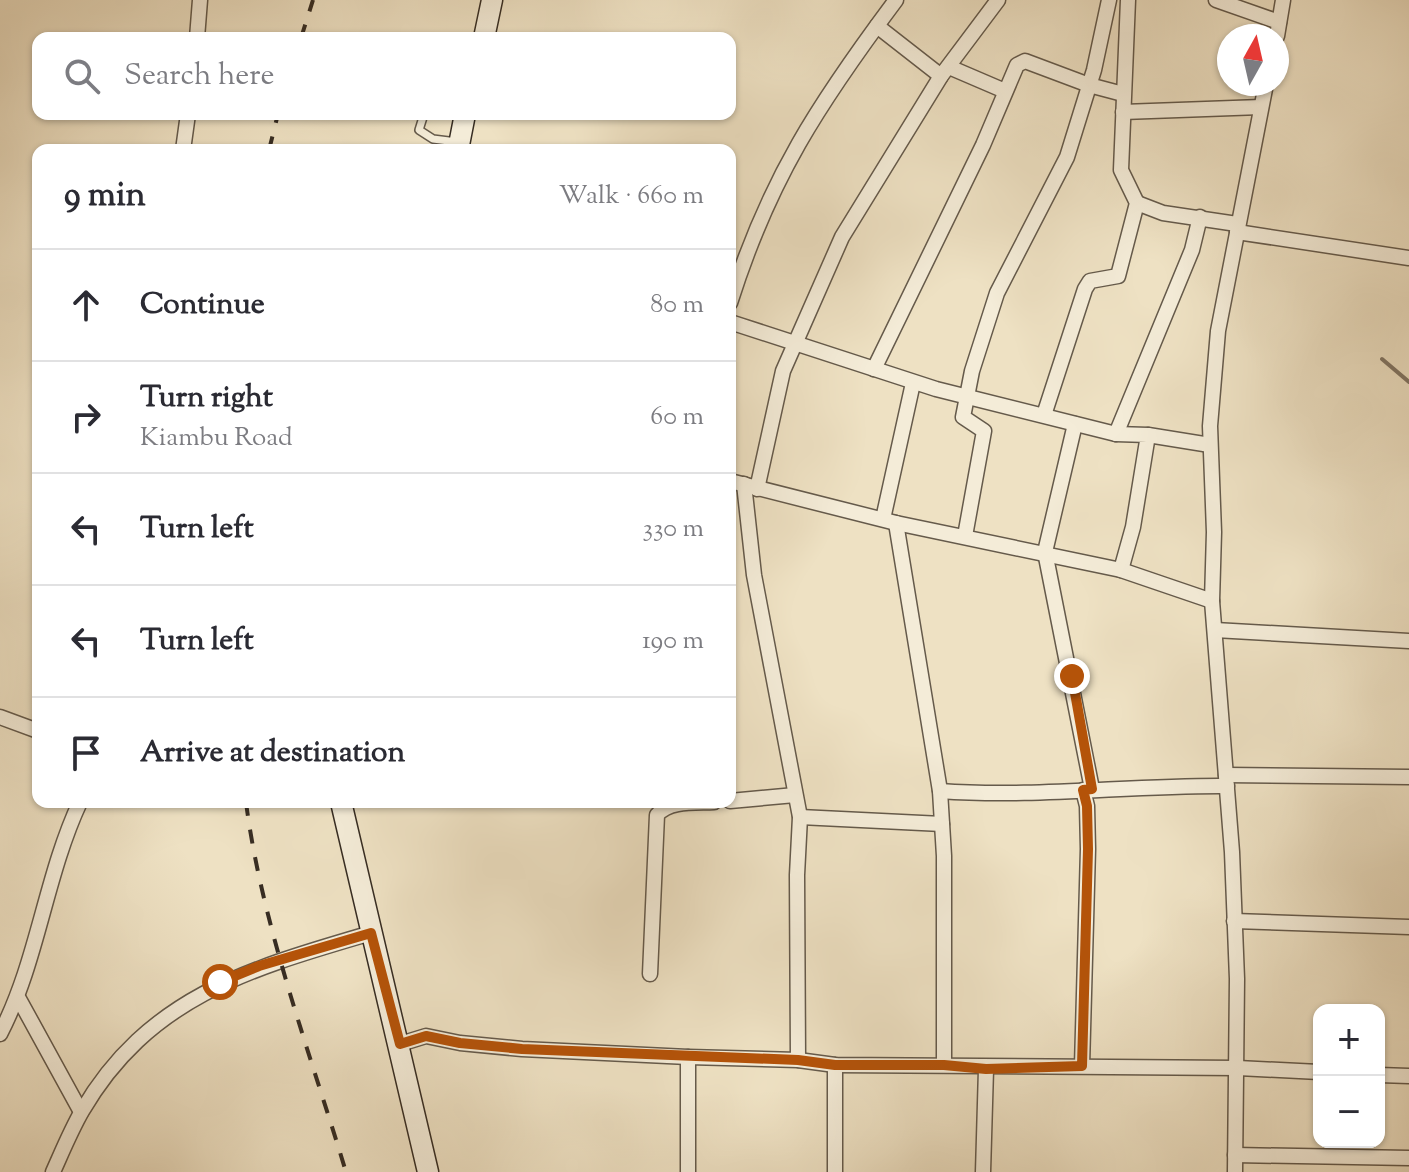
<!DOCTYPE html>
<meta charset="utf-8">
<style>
body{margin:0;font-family:"Sorts Mill Goudy",serif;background:#f7f7f7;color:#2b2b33}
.controls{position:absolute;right:24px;bottom:24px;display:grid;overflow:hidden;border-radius:16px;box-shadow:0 2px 6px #0004}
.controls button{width:72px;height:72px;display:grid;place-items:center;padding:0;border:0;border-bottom:2px solid #e1e1e2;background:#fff;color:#2b2b33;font:40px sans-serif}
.compass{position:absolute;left:1217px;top:24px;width:72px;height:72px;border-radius:50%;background:#fff;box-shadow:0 2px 6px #0004;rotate:8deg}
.stop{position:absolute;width:24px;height:24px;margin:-18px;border:6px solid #b45309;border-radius:50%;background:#fff}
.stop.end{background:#b45309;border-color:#fff;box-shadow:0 2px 8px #0008}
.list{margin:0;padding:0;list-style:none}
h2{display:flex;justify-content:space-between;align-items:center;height:104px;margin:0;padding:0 32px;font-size:34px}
h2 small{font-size:26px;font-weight:400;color:#7c7c81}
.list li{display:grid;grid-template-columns:52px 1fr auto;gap:24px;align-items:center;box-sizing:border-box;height:112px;padding:0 32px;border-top:2px solid #e1e1e2}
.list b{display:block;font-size:30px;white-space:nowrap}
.list p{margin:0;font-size:26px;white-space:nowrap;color:#7c7c81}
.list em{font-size:26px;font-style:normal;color:#7c7c81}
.icon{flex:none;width:44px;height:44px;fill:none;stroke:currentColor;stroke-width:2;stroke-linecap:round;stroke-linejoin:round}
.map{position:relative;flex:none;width:1409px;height:1172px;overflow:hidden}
.search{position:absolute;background:#fff;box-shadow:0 2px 6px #0004;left:32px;top:32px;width:704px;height:88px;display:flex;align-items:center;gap:20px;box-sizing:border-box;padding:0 28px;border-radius:16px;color:#7c7c81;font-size:30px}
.panel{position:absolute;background:#fff;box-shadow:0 2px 6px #0004;left:32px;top:144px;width:704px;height:664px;border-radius:16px}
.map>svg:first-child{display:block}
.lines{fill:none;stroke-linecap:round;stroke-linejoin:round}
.stream{stroke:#807463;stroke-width:4}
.lane-casing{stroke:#655a4b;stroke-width:10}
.street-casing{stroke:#655a4b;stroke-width:17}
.secondary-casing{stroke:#372d23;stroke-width:23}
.lane{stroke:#f4ecd8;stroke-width:7}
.street{stroke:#f4ecd8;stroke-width:14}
.secondary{stroke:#f4ecd8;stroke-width:20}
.rail{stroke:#372d23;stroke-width:4;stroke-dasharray:14 14;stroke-linecap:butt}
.route{stroke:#b45309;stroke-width:10}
</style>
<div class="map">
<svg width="1409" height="1172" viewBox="0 0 1409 1172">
<rect width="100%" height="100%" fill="#eee1c3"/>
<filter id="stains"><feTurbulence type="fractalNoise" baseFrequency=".0025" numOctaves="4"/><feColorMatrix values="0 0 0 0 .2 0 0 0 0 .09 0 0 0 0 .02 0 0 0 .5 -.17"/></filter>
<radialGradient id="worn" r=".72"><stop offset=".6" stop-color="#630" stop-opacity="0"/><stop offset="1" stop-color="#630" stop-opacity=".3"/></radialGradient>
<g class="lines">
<polyline class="stream" points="1382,359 1409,382"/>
<g class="lane-casing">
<polyline id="lane" points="424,114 419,130 433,139 457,142"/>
</g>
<g class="street-casing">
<g id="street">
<polyline points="1216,0 1279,22"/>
<polyline points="877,26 941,76"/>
<polyline points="1277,36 1283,0"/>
<polyline points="197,38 200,0"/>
<polyline points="949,67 1005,91"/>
<polyline points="1123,112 1261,107"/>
<polyline points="183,150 188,114"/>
<polyline points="1137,203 1163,213 1237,224"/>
<polyline points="1237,232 1409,258"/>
<path d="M730,303C769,179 819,103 896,0"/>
<polyline points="730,322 936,389 1116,434 1148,435 1133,527 1121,570"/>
<polyline points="874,369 983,145 1017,65 1025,61 1089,85 1123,94"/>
<polyline points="1044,415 1085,289 1090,281 1118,276 1137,203 1121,170 1128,0"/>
<polyline points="1075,424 1045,552 1092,789"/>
<polyline points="1116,434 1192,250 1200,217"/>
<polyline points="1148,435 1210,445"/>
<polyline points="730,481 896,523 1121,570 1212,601"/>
<polyline points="744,484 754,575 800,817 797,875 798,1060"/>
<polyline points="757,489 783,371 842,237 941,76 998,0"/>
<polyline points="883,519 913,383"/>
<polyline points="896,523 940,791 944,856 944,1065"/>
<polyline points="965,536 984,431 963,417 972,371 997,293 1067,157 1094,70 1109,0"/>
<polyline points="1215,630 1409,641"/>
<polyline points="0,717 38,731"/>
<polyline points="1226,775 1409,777"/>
<path d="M940,791C1035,798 1131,785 1227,786"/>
<polyline points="730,801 795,795"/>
<polyline points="800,817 942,824"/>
<polyline points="1234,921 1409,927"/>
<path d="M650,974L657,815C669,800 696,803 714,802"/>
<polyline points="19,999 81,1112"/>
<path d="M0,1034C38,961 45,877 80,802"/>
<polyline points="400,1044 426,1036 460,1043 522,1049 688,1057"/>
<polyline points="1082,1066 1088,849 1087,806 1083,790"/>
<polyline points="1379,1075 1409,1076"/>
<polyline points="1235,1155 1409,1158"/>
<path d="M53,1172C62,1152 71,1130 82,1111C149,996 252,968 371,933"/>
<polyline points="688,1172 688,1057 798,1060 835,1065 1238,1068 1319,1072"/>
<polyline points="835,1172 835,1065"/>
<polyline points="983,1172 986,1069"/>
<polyline points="1235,1172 1237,979 1232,852 1212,601 1214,532 1210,426 1218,331 1266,84"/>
</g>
</g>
<g class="secondary-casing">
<g id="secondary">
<polyline points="484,38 492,0"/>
<polyline points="458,150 465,114"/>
<polyline points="341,802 428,1172"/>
</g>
</g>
<use href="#lane" class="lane"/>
<use href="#street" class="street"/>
<use href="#secondary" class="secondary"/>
<g class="rail">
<polyline points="301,38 313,0"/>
<polyline points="269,150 278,114"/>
<path d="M246,802C261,922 311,1056 346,1172"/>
</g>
</g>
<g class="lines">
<polyline class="route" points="220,982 259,966 371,933 400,1044 426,1036 460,1043 522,1049 798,1060 835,1065 944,1065 986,1069 1082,1066 1088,849 1087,806 1083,790 1092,789 1072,676"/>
</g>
<rect width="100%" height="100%" filter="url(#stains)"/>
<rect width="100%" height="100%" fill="url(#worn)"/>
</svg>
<div class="controls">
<button>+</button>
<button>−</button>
</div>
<svg class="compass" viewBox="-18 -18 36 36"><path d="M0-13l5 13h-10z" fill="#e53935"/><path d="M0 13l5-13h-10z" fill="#7c7c81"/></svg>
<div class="stop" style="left:220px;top:982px"></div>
<div class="stop end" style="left:1072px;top:676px"></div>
<div class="search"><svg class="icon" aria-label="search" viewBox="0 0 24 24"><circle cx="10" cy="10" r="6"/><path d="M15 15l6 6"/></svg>Search here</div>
<section class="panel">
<h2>9 min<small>Walk · 660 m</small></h2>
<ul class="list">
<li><svg class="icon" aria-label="ahead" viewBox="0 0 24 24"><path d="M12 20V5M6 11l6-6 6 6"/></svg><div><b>Continue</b></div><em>80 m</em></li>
<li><svg class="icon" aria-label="right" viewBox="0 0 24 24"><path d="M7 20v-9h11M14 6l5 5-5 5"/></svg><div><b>Turn right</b><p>Kiambu Road</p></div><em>60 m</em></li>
<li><svg class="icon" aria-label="left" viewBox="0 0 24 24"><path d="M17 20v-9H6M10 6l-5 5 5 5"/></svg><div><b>Turn left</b></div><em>330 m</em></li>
<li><svg class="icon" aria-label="left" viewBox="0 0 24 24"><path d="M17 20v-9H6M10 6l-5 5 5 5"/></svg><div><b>Turn left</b></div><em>190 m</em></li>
<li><svg class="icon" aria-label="arrive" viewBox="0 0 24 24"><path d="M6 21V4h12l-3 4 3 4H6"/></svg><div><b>Arrive at destination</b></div></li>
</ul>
</section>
</div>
